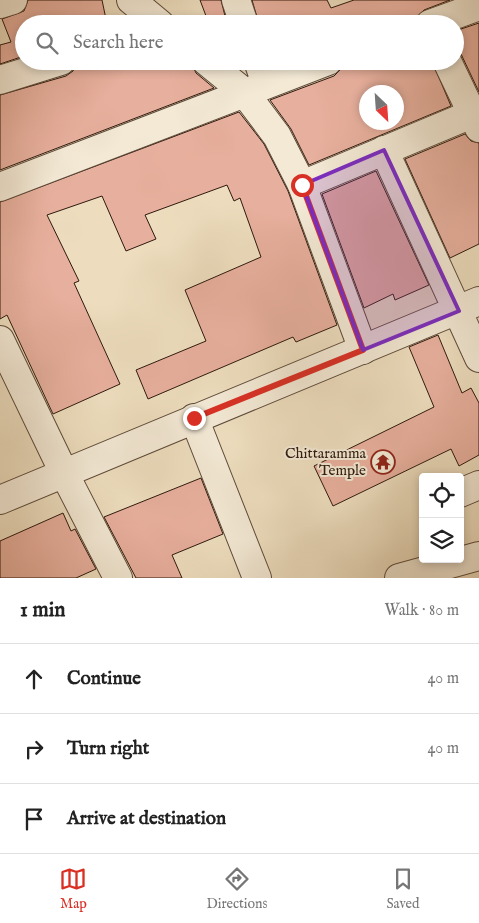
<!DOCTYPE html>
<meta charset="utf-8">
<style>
body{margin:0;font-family:"IM FELL English",serif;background:#f6f6f6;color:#222}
.controls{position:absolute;right:15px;bottom:15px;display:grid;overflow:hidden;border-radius:5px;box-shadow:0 2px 8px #0003}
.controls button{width:45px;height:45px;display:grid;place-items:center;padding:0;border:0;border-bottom:1px solid #e0e0e0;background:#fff;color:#222;font:25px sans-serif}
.compass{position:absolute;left:359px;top:85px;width:45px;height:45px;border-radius:50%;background:#fff;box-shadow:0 2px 8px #0003;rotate:155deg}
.stop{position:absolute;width:15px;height:15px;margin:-11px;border:4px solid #d93025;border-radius:50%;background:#fff}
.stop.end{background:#d93025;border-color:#fff;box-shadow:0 1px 5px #0008}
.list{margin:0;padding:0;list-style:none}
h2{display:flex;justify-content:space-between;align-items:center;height:65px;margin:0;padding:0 20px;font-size:21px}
h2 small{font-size:16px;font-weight:400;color:#767676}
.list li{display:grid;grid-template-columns:32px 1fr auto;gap:15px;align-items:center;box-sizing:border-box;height:70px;padding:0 20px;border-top:1px solid #e0e0e0}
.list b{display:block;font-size:19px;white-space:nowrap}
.list em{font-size:16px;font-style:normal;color:#767676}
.icon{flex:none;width:28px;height:28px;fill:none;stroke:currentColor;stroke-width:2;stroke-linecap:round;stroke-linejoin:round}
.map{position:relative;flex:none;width:479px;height:578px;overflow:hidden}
.search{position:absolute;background:#fff;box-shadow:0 2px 8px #0003;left:15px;right:15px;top:15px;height:55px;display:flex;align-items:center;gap:12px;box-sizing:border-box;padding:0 18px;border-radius:28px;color:#767676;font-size:19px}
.sheet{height:275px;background:#fff}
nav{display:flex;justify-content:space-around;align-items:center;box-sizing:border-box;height:70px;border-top:1px solid #e0e0e0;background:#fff;font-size:14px;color:#767676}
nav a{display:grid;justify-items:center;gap:2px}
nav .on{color:#d93025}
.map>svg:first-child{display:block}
.building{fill:#e7af9d;stroke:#2e190d;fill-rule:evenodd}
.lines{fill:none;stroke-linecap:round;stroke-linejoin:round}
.minor-casing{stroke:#5e4a39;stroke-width:30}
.tertiary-casing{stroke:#5e4a39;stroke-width:30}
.minor{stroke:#f3e9d5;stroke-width:28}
.tertiary{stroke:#f3e9d5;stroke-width:28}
.route{stroke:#d93025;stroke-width:6}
.marked{fill:#7b2cbf;fill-opacity:0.2;stroke:#7b2cbf;stroke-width:4;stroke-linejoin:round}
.labels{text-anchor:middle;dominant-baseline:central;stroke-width:4;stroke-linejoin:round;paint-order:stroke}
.poi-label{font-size:15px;fill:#2e190d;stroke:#f3e9d5;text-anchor:end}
</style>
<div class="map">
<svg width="479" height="578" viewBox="0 0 479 578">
<rect width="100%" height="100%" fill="#edddbe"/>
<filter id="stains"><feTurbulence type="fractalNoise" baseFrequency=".004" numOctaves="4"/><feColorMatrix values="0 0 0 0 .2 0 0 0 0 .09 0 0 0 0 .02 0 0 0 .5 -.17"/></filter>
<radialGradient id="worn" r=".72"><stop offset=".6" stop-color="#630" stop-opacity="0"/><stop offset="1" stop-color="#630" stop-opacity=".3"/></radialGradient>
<g class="building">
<polygon points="28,0 102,0 107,24 24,24 24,56 0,64 0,45 11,42 2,19 24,11"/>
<polygon points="200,0 221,0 227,24 209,24"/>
<polygon points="252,0 327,0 331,8 354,0 450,0 424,10 411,24 259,24"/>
<polygon points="479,23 479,92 461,54 455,48 455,31"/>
<polygon points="76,61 191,61 196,73 214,88 0,170 0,95 66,76 73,71"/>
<path d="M343,61H432L451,106L309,165L291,129L270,100L334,76L340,70ZM366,92H396V122H366Z"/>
<polygon points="239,112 264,144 288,191 337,325 296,342 293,337 148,399 136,370 206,341 185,290 261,257 240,198 234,201 227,185 145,215 156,239 126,251 102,196 47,215 79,281 74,283 120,384 53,414 7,315 0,319 0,202"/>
<polygon points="465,134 471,141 479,143 479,244 450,258 405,159"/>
<polygon points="376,171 429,285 395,300 393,294 364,308 322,194"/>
<polygon points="438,335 462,393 471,388 479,403 479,455 459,466 451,449 333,506 314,466 434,407 409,347"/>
<polygon points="201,478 223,534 172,555 182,578 136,578 104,517"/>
<polygon points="63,513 71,531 75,529 96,569 76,578 0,578 0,541"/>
</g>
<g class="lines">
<g class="minor-casing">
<g id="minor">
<polyline points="131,0 160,24"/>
<polyline points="236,0 244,24"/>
<polyline points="0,4 13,0"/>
<polyline points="430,24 479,6"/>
<polyline points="206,61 244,92 277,136 302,185 363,350"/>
<polyline points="258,61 266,84"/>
<polyline points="447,61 479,128"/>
<polyline points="0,80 61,61"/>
<polyline points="384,150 479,358"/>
<polyline points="302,185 479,111"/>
<polyline points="0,187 328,61"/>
<polyline points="0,340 64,473 118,578"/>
<polyline points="194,418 257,578"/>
<polyline points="460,493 479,485"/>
<polyline points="399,578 479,556"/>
</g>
</g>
<g class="tertiary-casing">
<polyline id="tertiary" points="0,500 479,301"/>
</g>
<use href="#minor" class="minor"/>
<use href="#tertiary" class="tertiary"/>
</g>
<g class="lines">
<polyline class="route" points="194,418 363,350 302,185"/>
</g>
<path class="marked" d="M384,150L459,311L363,350L302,185Z"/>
<defs>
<g id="temple-ring" transform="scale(1.25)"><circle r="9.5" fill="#f3e9d5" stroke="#8f2418" stroke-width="1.5"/><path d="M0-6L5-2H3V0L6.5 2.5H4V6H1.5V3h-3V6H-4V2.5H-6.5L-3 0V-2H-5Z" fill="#8f2418"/></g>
</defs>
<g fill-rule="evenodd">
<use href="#temple-ring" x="383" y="462"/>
</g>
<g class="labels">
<g class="poi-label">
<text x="366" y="453">Chittaramma<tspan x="366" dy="17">Temple</tspan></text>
</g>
</g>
<rect width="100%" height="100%" filter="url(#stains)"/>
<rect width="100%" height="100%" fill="url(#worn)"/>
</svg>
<div class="controls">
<button><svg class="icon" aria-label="locate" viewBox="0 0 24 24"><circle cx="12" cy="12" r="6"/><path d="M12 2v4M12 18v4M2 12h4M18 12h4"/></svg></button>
<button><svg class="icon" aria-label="layers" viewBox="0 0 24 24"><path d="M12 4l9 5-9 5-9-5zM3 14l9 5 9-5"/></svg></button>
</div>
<svg class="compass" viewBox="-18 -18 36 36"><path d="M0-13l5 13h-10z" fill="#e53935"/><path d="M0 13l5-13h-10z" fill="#767676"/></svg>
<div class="stop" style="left:302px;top:185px"></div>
<div class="stop end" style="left:194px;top:418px"></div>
<div class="search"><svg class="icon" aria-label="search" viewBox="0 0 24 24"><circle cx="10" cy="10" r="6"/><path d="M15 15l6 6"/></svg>Search here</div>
</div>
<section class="sheet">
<h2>1 min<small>Walk · 80 m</small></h2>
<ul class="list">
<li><svg class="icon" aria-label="ahead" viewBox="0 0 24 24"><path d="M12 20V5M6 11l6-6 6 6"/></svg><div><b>Continue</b></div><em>40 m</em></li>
<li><svg class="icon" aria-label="right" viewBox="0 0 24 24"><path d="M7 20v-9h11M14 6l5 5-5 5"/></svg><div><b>Turn right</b></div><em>40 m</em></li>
<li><svg class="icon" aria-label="arrive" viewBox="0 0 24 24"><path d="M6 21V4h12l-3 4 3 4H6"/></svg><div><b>Arrive at destination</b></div></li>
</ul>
</section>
<nav>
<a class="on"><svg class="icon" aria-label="map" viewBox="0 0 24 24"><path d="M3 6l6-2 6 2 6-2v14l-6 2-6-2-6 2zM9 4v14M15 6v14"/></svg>Map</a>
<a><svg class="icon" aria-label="directions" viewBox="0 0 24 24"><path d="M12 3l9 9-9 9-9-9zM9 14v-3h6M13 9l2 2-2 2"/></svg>Directions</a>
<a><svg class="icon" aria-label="saved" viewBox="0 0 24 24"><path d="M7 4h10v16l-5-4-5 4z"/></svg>Saved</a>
</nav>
